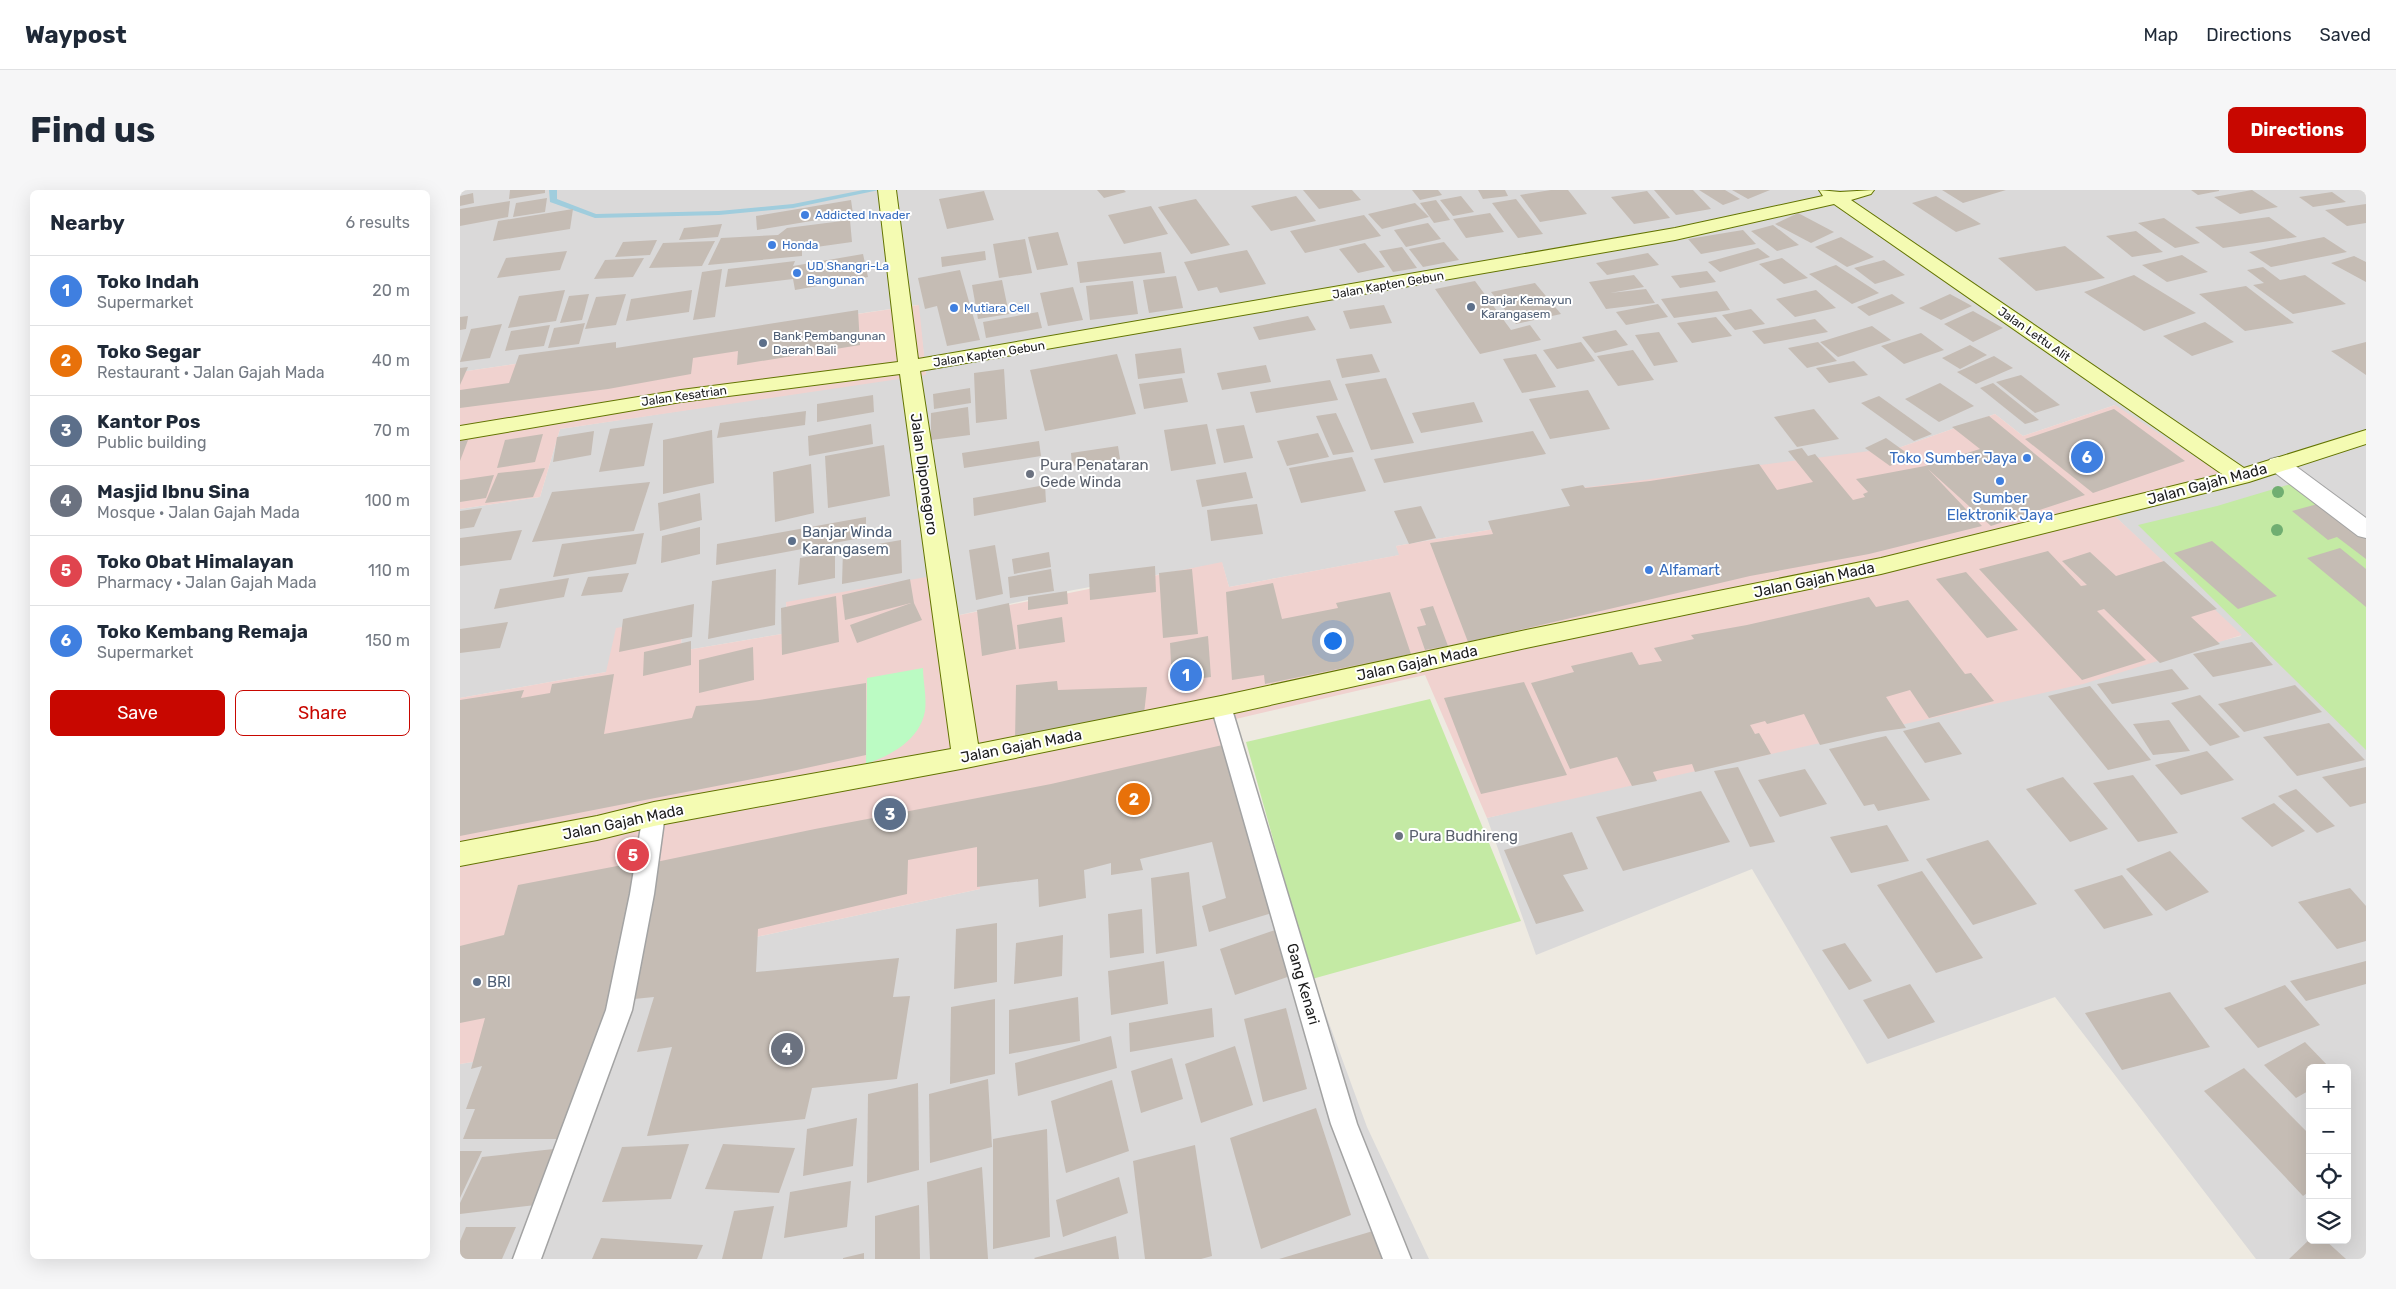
<!DOCTYPE html>
<meta charset="utf-8">
<style>
body{margin:0;font-family:Rubik,sans-serif;background:#f6f6f7;color:#1f2937}
.controls{position:absolute;right:15px;bottom:15px;display:grid;overflow:hidden;border-radius:8px;box-shadow:0 5px 20px #0002}
.controls button{width:45px;height:45px;display:grid;place-items:center;padding:0;border:0;border-bottom:1px solid #e0e1e3;background:#fff;color:#1f2937;font:25px sans-serif}
.you{position:absolute;left:872px;top:450px;width:18px;height:18px;margin:-12px;border:4px solid #fff;border-radius:50%;background:#1a73e8;box-shadow:0 0 0 8px #1a73e833}
.badge{display:grid;place-items:center;width:32px;height:32px;border-radius:50%;background:#c80700;color:#fff;font-size:16px;font-weight:700}
.pin{position:absolute;translate:-50% -50%;border:2px solid #fff;box-shadow:0 1px 5px #0006}
.list{margin:0;padding:0;list-style:none}
h2{display:flex;justify-content:space-between;align-items:center;height:65px;margin:0;padding:0 20px;font-size:21px}
h2 small{font-size:16px;font-weight:400;color:#747a83}
.list li{display:grid;grid-template-columns:32px 1fr auto;gap:15px;align-items:center;box-sizing:border-box;height:70px;padding:0 20px;border-top:1px solid #e0e1e3}
.list b{display:block;font-size:19px;white-space:nowrap}
.list p{margin:0;font-size:16px;white-space:nowrap;color:#747a83}
.list em{font-size:16px;font-style:normal;color:#747a83}
.actions{display:flex;gap:10px;padding:15px 20px}
.actions a{flex:1;padding:11px 0;border:1px solid #c80700;border-radius:8px;text-align:center;font-size:18px;color:#c80700}
.actions .main{background:#c80700;color:#fff}
.icon{flex:none;width:28px;height:28px;fill:none;stroke:currentColor;stroke-width:2;stroke-linecap:round;stroke-linejoin:round}
.map{position:relative;flex:none;width:1906px;height:1069px;overflow:hidden;border-radius:8px}
header{display:flex;align-items:center;gap:30px;box-sizing:border-box;height:70px;padding:0 25px;background:#fff;border-bottom:1px solid #e0e1e3}
header strong{font-size:24px}
nav{display:flex;gap:28px;margin-inline-start:auto;font-size:18px}
.intro{display:flex;align-items:center;justify-content:space-between;box-sizing:border-box;height:120px;padding:0 30px}
h1{margin:0;font-size:35px}
.button{padding:12px 22px;border-radius:8px;background:#c80700;color:#fff;font-size:18px;font-weight:700}
main{display:flex;gap:30px;padding:0 30px}
aside{flex:1;background:#fff;border-radius:8px;box-shadow:0 5px 20px #0002}
.map>svg:first-child{display:block}
.residential{fill:#dad9d9;fill-rule:evenodd}
.commercial{fill:#f0d2cf}
.grass{fill:#c4eaa4}
.park{fill:#bbfbc3}
.lines{fill:none;stroke-linecap:round;stroke-linejoin:round}
.stream{fill:#a0cddd;fill-rule:evenodd}
.building{fill:#c5bcb4}
.lane-casing{stroke:#a3a3a3;stroke-width:3}
.street-casing{stroke:#a3a3a3;stroke-width:2}
.secondary-casing{stroke:#637402;stroke-width:2}
.lane{fill:#fff;fill-rule:evenodd}
.street{fill:#fff;fill-rule:evenodd}
.secondary{fill:#f4fbb2;fill-rule:evenodd}
.tree{fill:#70ae71}
.shop-dot{fill:#3f7fe0;stroke:#fff;stroke-width:2}
.service-dot{fill:#5c6f8a;stroke:#fff;stroke-width:2}
.worship-dot{fill:#6b7280;stroke:#fff;stroke-width:2}
.labels{text-anchor:middle;dominant-baseline:central;stroke-width:4;stroke-linejoin:round;paint-order:stroke}
.far-shop-label{font-size:12px;fill:#366cbe;stroke:#fff;text-anchor:start}
.far-street-label{font-size:12px;fill:#1c1c1c;stroke:#fff}
.far-service-label{font-size:12px;fill:#4e5e75;stroke:#fff;text-anchor:start}
.shop-label{font-size:15px;fill:#366cbe;stroke:#fff;text-anchor:end}
.worship-label{font-size:15px;fill:#5b616d;stroke:#fff;text-anchor:start}
.street-label{font-size:15px;fill:#1c1c1c;stroke:#fff}
.service-label{font-size:15px;fill:#4e5e75;stroke:#fff;text-anchor:start}
</style>
<header>
<strong>Waypost</strong>
<nav><a>Map</a><a>Directions</a><a>Saved</a></nav>
</header>
<div class="intro"><h1>Find us</h1><a class="button">Directions</a></div>
<main>
<aside>
<h2>Nearby<small>6 results</small></h2>
<ul class="list">
<li><span class="badge" style="background:#3f7fe0">1</span><div><b>Toko Indah</b><p>Supermarket</p></div><em>20 m</em></li>
<li><span class="badge" style="background:#e8710a">2</span><div><b>Toko Segar</b><p>Restaurant · Jalan Gajah Mada</p></div><em>40 m</em></li>
<li><span class="badge" style="background:#5c6f8a">3</span><div><b>Kantor Pos</b><p>Public building</p></div><em>70 m</em></li>
<li><span class="badge" style="background:#6b7280">4</span><div><b>Masjid Ibnu Sina</b><p>Mosque · Jalan Gajah Mada</p></div><em>100 m</em></li>
<li><span class="badge" style="background:#e0444e">5</span><div><b>Toko Obat Himalayan</b><p>Pharmacy · Jalan Gajah Mada</p></div><em>110 m</em></li>
<li><span class="badge" style="background:#3f7fe0">6</span><div><b>Toko Kembang Remaja</b><p>Supermarket</p></div><em>150 m</em></li>
</ul>
<div class="actions"><a class="main">Save</a><a>Share</a></div>
</aside>
<div class="map">
<svg width="1906" height="1069" viewBox="0 0 1906 1069">
<rect width="100%" height="100%" fill="#eeeae1"/>
<g class="residential">
<path d="M0,0H1906V1069H1796L1595,807L1407,874L1292,679L1076,765L1027,628L1781,446L1641,313L1655,215L1563,246L1535,224L1441,257L1132,322L936,356L940,365L769,397L762,373L608,401L495,426L326,412L328,443L221,461L222,427L146,482L0,508V319L80,307L100,239L466,184L458,115L0,182ZM1850,878H1887V1050H1850Z"/>
<polygon points="786,606 907,937 969,1069 0,1069 0,874 137,852 166,775 520,699 520,658"/>
</g>
<g class="commercial">
<polygon points="459,115 466,185 100,239 80,307 0,319 0,182"/>
<polygon points="1655,215 1760,283 1642,314 1782,445 1623,494 1027,628 965,485 767,531 786,606 520,658 520,699 166,775 137,852 0,874 0,508 146,482 156,438 222,427 221,461 328,443 326,412 489,383 495,426 762,372 769,397 939,365 936,356 1132,322 1121,298 1441,257 1535,224 1563,246"/>
</g>
<g class="grass">
<polygon points="1834,293 1906,347 1906,560 1678,335 1757,316"/>
<polygon points="970,509 1061,731 852,789 786,552"/>
</g>
<path class="park" d="M463,478C463,491 467,508 465,521C460,550 430,566 406,574L407,488Z"/>
<g class="lines">
<polygon class="stream" points="89,0 97,0 97,9 136,24 259,21 333,14 403,0 419,0 333,18 259,25 135,28 90,12"/>
</g>
<g class="building">
<polygon points="50,0 85,0 85,3 49,9"/>
<polygon points="637,0 664,0 666,2 644,8"/>
<polygon points="843,0 892,0 901,10 859,19"/>
<polygon points="952,0 978,0 982,5 960,10"/>
<polygon points="1018,0 1045,0 1048,6 1023,9"/>
<polygon points="1091,0 1108,0 1127,24 1080,32 1060,5"/>
<polygon points="1194,0 1233,0 1251,19 1216,25"/>
<polygon points="1239,0 1265,0 1280,9 1263,15"/>
<polygon points="1272,0 1310,0 1288,9"/>
<polygon points="1482,0 1546,0 1503,13"/>
<polygon points="1731,0 1759,0 1759,1 1738,5"/>
<polygon points="1792,0 1818,17 1780,24 1754,7"/>
<polygon points="524,1 534,30 487,39 479,9"/>
<polygon points="1187,1 1210,28 1174,34 1151,7"/>
<polygon points="1872,2 1886,12 1853,17 1839,7"/>
<polygon points="13,3 14,13 0,16 0,6"/>
<polygon points="836,6 856,31 811,41 791,16"/>
<polygon points="1001,6 1014,22 993,26 980,10"/>
<polygon points="1476,6 1521,34 1496,42 1452,13"/>
<polygon points="87,8 85,22 53,27 56,13"/>
<polygon points="736,9 770,55 731,64 698,17"/>
<polygon points="1056,9 1083,44 1058,48 1032,13"/>
<polygon points="391,10 393,24 297,40 296,26"/>
<polygon points="976,10 990,30 974,33 960,13"/>
<polygon points="50,11 48,27 0,36 0,19"/>
<polygon points="955,13 969,27 922,39 908,24"/>
<polygon points="1906,14 1906,33 1887,36 1865,20"/>
<polygon points="691,16 708,44 664,54 648,25"/>
<polygon points="113,19 110,39 33,51 38,31"/>
<polygon points="1030,23 1044,42 1006,48 993,29"/>
<polygon points="1338,23 1374,42 1351,53 1315,34"/>
<polygon points="904,25 921,46 845,63 830,41"/>
<polygon points="1809,27 1837,47 1763,58 1735,37"/>
<polygon points="1704,28 1740,53 1715,58 1678,33"/>
<polygon points="390,30 392,52 342,59 342,66 248,75 261,48 318,45 327,38"/>
<polygon points="968,33 981,49 946,57 934,40"/>
<polygon points="262,34 258,47 219,50 224,38"/>
<polygon points="1313,35 1339,55 1317,61 1291,41"/>
<polygon points="1283,40 1296,54 1241,64 1228,49"/>
<polygon points="1676,41 1703,62 1672,67 1646,46"/>
<polygon points="598,42 608,75 577,80 568,47"/>
<polygon points="1381,47 1414,67 1387,77 1355,57"/>
<polygon points="1864,47 1887,62 1811,77 1789,62"/>
<polygon points="565,49 572,83 539,88 533,54"/>
<polygon points="197,50 190,65 155,67 163,52"/>
<polygon points="255,51 242,76 189,78 203,53"/>
<polygon points="984,52 999,70 963,77 949,59"/>
<polygon points="905,53 925,77 898,83 879,59"/>
<polygon points="1605,56 1645,88 1576,101 1538,68"/>
<polygon points="942,57 957,78 933,82 919,61"/>
<polygon points="1298,58 1310,67 1260,82 1248,72"/>
<polygon points="787,60 806,94 760,103 757,97 738,101 724,72"/>
<polygon points="107,61 100,80 37,88 46,68"/>
<polygon points="525,61 526,70 482,77 481,67"/>
<polygon points="701,62 705,83 620,93 617,72"/>
<polygon points="1188,63 1199,75 1147,85 1136,73"/>
<polygon points="403,64 408,87 335,100 333,89 265,97 268,79 335,71 333,76"/>
<polygon points="1722,65 1748,82 1707,92 1682,75"/>
<polygon points="1894,66 1906,72 1906,92 1871,73"/>
<polygon points="184,68 173,87 134,89 145,70"/>
<polygon points="1322,68 1348,88 1324,94 1299,74"/>
<polygon points="1424,70 1445,85 1415,94 1394,78"/>
<polygon points="1376,75 1419,103 1392,114 1349,84"/>
<polygon points="1803,77 1820,90 1845,85 1886,114 1833,124 1793,95 1804,93 1787,80"/>
<polygon points="262,79 255,127 233,130 242,82"/>
<polygon points="500,80 520,150 487,156 477,116 465,119 458,88"/>
<polygon points="1247,81 1256,92 1220,98 1211,86"/>
<polygon points="1174,85 1184,97 1150,103 1186,99 1195,113 1146,119 1129,92"/>
<polygon points="1674,85 1736,123 1684,141 1624,102"/>
<polygon points="716,86 723,118 689,123 683,90"/>
<polygon points="542,90 549,124 518,129 512,95"/>
<polygon points="673,91 678,124 630,130 626,96"/>
<polygon points="1015,91 1051,140 1070,135 1081,150 1020,164 975,99"/>
<polygon points="1075,93 1101,124 1056,134 1031,102"/>
<polygon points="1786,96 1834,133 1785,141 1739,104"/>
<polygon points="613,97 623,130 588,136 580,103"/>
<polygon points="105,100 96,131 48,138 59,106"/>
<polygon points="232,100 229,122 166,131 171,109"/>
<polygon points="1356,100 1376,118 1335,127 1316,109"/>
<polygon points="1257,101 1270,120 1214,128 1201,109"/>
<polygon points="129,104 122,130 100,133 109,106"/>
<polygon points="166,104 156,135 125,139 136,107"/>
<polygon points="1432,104 1445,113 1409,126 1397,117"/>
<polygon points="1490,104 1512,116 1481,130 1459,118"/>
<polygon points="1198,114 1208,127 1166,135 1156,122"/>
<polygon points="924,115 932,133 890,139 883,121"/>
<polygon points="1291,119 1305,134 1275,140 1262,125"/>
<polygon points="398,120 400,155 277,175 278,161 233,168 231,184 148,199 0,218 0,200 49,193 59,165 156,152 156,158"/>
<polygon points="1513,121 1543,138 1513,152 1484,134"/>
<polygon points="578,122 582,138 526,148 523,132"/>
<polygon points="8,126 6,139 0,140 0,127"/>
<polygon points="848,126 856,140 799,150 793,137"/>
<polygon points="1256,127 1272,146 1232,153 1217,133"/>
<polygon points="1355,129 1368,142 1304,154 1292,141"/>
<polygon points="1745,132 1774,152 1732,166 1703,146"/>
<polygon points="125,133 119,154 88,158 94,138"/>
<polygon points="42,134 30,168 0,172 11,139"/>
<polygon points="90,135 84,156 45,161 51,141"/>
<polygon points="1412,136 1431,150 1378,167 1360,152"/>
<polygon points="1156,140 1168,155 1135,163 1122,147"/>
<polygon points="1199,142 1218,172 1194,176 1175,145"/>
<polygon points="1461,143 1484,160 1444,174 1421,156"/>
<polygon points="1121,152 1135,171 1097,179 1083,160"/>
<polygon points="1358,152 1377,171 1347,178 1328,158"/>
<polygon points="1906,152 1906,185 1871,161"/>
<polygon points="1510,155 1527,165 1500,179 1482,168"/>
<polygon points="721,158 725,183 678,189 675,164"/>
<polygon points="1173,160 1194,190 1158,196 1137,166"/>
<polygon points="657,164 676,224 585,241 570,180"/>
<polygon points="912,164 920,182 882,188 876,169"/>
<polygon points="1076,164 1096,197 1062,203 1043,169"/>
<polygon points="1534,166 1553,178 1516,194 1497,182"/>
<polygon points="1394,171 1408,185 1369,193 1356,178"/>
<polygon points="806,175 811,192 762,200 757,183"/>
<polygon points="8,177 0,195 0,178"/>
<polygon points="544,179 547,229 516,233 514,183"/>
<polygon points="1561,185 1600,215 1575,223 1536,192"/>
<polygon points="722,188 728,212 684,219 679,194"/>
<polygon points="926,188 954,253 911,260 885,194"/>
<polygon points="870,190 878,210 796,223 790,202"/>
<polygon points="1480,193 1514,216 1479,232 1445,209"/>
<polygon points="1533,193 1579,230 1565,234 1520,198"/>
<polygon points="510,198 511,213 474,219 473,204"/>
<polygon points="1128,200 1150,239 1090,249 1069,209"/>
<polygon points="413,205 414,222 357,232 357,214"/>
<polygon points="1419,206 1472,244 1454,251 1401,213"/>
<polygon points="1014,212 1023,232 961,243 952,223"/>
<polygon points="508,217 510,245 471,250 471,223"/>
<polygon points="1354,219 1379,249 1337,257 1314,227"/>
<polygon points="1654,219 1725,271 1633,303 1565,249"/>
<polygon points="346,221 345,235 257,248 260,233"/>
<polygon points="876,223 894,262 873,265 856,226"/>
<polygon points="1529,226 1625,305 1531,336 1468,279 1522,336 1409,364 1290,386 1008,452 970,353 1033,344 1028,331 1110,316 1101,299 1123,295 1125,298 1190,291 1299,274 1317,300 1353,292 1328,261 1342,258 1348,266 1355,264 1393,310 1405,307 1403,304 1408,302 1396,289 1465,276 1520,259 1492,237"/>
<polygon points="193,233 184,276 139,282 150,239"/>
<polygon points="411,234 413,254 349,266 348,246"/>
<polygon points="747,234 756,274 711,281 704,240"/>
<polygon points="784,235 793,268 764,273 756,239"/>
<polygon points="252,240 254,293 203,304 203,250"/>
<polygon points="134,241 131,265 93,272 97,247"/>
<polygon points="1073,241 1086,264 924,293 914,269"/>
<polygon points="858,243 869,267 827,276 817,251"/>
<polygon points="83,244 75,272 37,278 45,250"/>
<polygon points="1426,248 1451,266 1430,276 1405,258"/>
<polygon points="8,250 0,271 0,251"/>
<polygon points="579,251 581,266 504,278 502,263"/>
<polygon points="424,255 430,306 368,318 365,266"/>
<polygon points="658,256 660,269 612,276 611,263"/>
<polygon points="892,267 906,301 841,313 829,278"/>
<polygon points="351,274 354,323 315,332 313,282"/>
<polygon points="85,278 73,307 25,313 38,283"/>
<polygon points="786,282 793,308 742,317 736,290"/>
<polygon points="34,285 26,308 0,312 0,290"/>
<polygon points="190,292 174,341 72,352 92,302"/>
<polygon points="585,295 586,312 514,326 513,308"/>
<polygon points="240,303 242,330 200,341 198,313"/>
<polygon points="1861,313 1906,347 1906,369 1877,347 1868,350 1832,321"/>
<polygon points="797,314 803,344 751,351 747,320"/>
<polygon points="961,316 976,348 949,354 934,321"/>
<polygon points="22,318 14,337 0,339 0,321"/>
<polygon points="406,327 406,347 256,375 257,354"/>
<polygon points="240,337 240,364 201,373 202,346"/>
<polygon points="62,340 51,370 0,376 0,348"/>
<polygon points="184,343 176,374 93,387 102,354"/>
<polygon points="441,350 442,383 382,394 383,360"/>
<polygon points="1752,351 1817,406 1778,419 1714,363"/>
<polygon points="535,355 543,404 516,410 509,360"/>
<polygon points="1880,358 1906,379 1906,417 1847,368"/>
<polygon points="1588,361 1621,396 1627,395 1602,371 1630,362 1656,386 1704,371 1757,419 1731,427 1760,454 1700,473 1644,419 1637,421 1686,470 1622,490 1519,379"/>
<polygon points="375,362 375,388 338,395 340,368"/>
<polygon points="589,362 591,377 554,384 552,369"/>
<polygon points="695,376 696,402 630,410 629,384"/>
<polygon points="316,379 315,435 248,449 252,391"/>
<polygon points="591,379 594,401 550,408 548,387"/>
<polygon points="732,379 738,444 703,448 699,383"/>
<polygon points="1506,382 1558,440 1527,448 1476,389"/>
<polygon points="169,383 162,402 121,406 128,387"/>
<polygon points="109,388 104,407 34,419 40,399"/>
<polygon points="450,389 454,413 462,430 397,453 390,435 451,413 385,430 382,405"/>
<polygon points="813,393 822,429 878,418 876,413 930,402 951,464 805,494 804,485 772,490 766,402"/>
<polygon points="607,401 608,414 568,420 568,407"/>
<polygon points="376,406 379,452 322,465 321,418"/>
<polygon points="1409,407 1416,417 1448,410 1505,484 1511,483 1534,511 1469,528 1450,500 1426,507 1446,538 1417,542 1360,555 1344,524 1307,534 1305,531 1290,535 1295,544 1299,543 1311,564 1235,582 1232,574 1206,579 1193,582 1197,591 1172,596 1157,567 1110,579 1071,493 1114,482 1111,476 1172,462 1179,475 1202,471 1194,458 1234,449 1231,445 1287,435"/>
<polygon points="549,413 556,459 522,466 517,420"/>
<polygon points="234,414 232,447 159,462 163,429"/>
<polygon points="973,416 988,456 965,460 957,437 966,435 960,419"/>
<polygon points="602,427 605,452 559,459 557,435"/>
<polygon points="48,432 40,458 0,463 0,439"/>
<polygon points="748,446 751,487 712,492 710,453"/>
<polygon points="231,451 231,475 183,486 184,462"/>
<polygon points="1792,452 1813,475 1753,487 1733,464"/>
<polygon points="293,457 294,490 239,503 239,470"/>
<polygon points="1712,479 1729,499 1652,514 1637,494"/>
<polygon points="154,484 144,544 232,528 236,516 299,510 406,493 406,565 323,583 0,646 0,510 64,500 61,508 90,503 92,494"/>
<polygon points="597,491 598,500 687,497 684,524 555,550 556,495"/>
<polygon points="1064,492 1107,585 1021,604 984,508"/>
<polygon points="1835,495 1862,522 1784,542 1758,514"/>
<polygon points="1630,496 1691,570 1648,580 1588,506"/>
<polygon points="1740,505 1780,547 1750,556 1711,513"/>
<polygon points="1709,530 1730,561 1693,565 1673,534"/>
<polygon points="1479,532 1502,564 1465,573 1443,541"/>
<polygon points="1869,533 1905,570 1837,586 1803,547"/>
<polygon points="1426,546 1470,610 1418,621 1414,614 1404,616 1369,559"/>
<polygon points="767,554 819,721 749,742 742,716 766,708 752,652 680,669 683,680 651,685 651,673 624,680 626,708 579,717 578,689 517,697 517,657 448,670 447,704 298,739 296,782 439,768 433,807 450,806 437,889 352,898 345,929 187,946 212,857 177,862 194,807 174,809 182,773 196,672 355,639 591,594"/>
<polygon points="1747,561 1774,590 1721,605 1695,575"/>
<polygon points="1278,577 1315,652 1290,657 1254,581"/>
<polygon points="1906,577 1906,613 1890,617 1862,587"/>
<polygon points="1345,579 1367,614 1320,627 1298,590"/>
<polygon points="1673,585 1718,643 1678,652 1633,593"/>
<polygon points="1603,587 1648,639 1610,652 1566,599"/>
<polygon points="1836,599 1875,636 1857,643 1818,606"/>
<polygon points="1241,601 1270,652 1163,681 1136,627"/>
<polygon points="1814,613 1845,641 1812,657 1781,628"/>
<polygon points="1427,635 1449,671 1391,683 1370,647"/>
<polygon points="1112,642 1128,679 1103,685 1124,721 1076,734 1044,660"/>
<polygon points="1528,650 1577,714 1513,735 1466,669"/>
<polygon points="1710,661 1749,702 1706,721 1666,679"/>
<polygon points="178,672 166,746 135,854 102,949 3,949 15,919 6,919 22,876 11,879 25,828 0,833 0,756 44,745 58,695"/>
<polygon points="1462,681 1523,768 1476,783 1417,695"/>
<polygon points="729,682 737,756 696,764 691,688"/>
<polygon points="1662,685 1693,725 1644,739 1614,700"/>
<polygon points="1890,698 1906,716 1906,751 1877,759 1838,712"/>
<polygon points="682,719 684,763 650,768 648,724"/>
<polygon points="537,733 537,792 494,799 496,739"/>
<polygon points="821,738 839,783 775,805 760,759"/>
<polygon points="603,745 602,786 554,794 556,753"/>
<polygon points="1385,753 1412,791 1389,800 1362,760"/>
<polygon points="704,771 708,814 651,825 648,781"/>
<polygon points="1906,771 1906,794 1846,811 1830,791"/>
<polygon points="1450,794 1475,832 1428,849 1403,810"/>
<polygon points="1825,795 1860,835 1798,858 1764,818"/>
<polygon points="1710,802 1750,857 1662,880 1625,823"/>
<polygon points="618,807 620,851 549,864 549,820"/>
<polygon points="535,809 535,884 490,894 491,817"/>
<polygon points="752,818 754,847 670,862 669,833"/>
<polygon points="826,818 847,899 803,912 784,829"/>
<polygon points="651,846 657,878 558,906 555,873"/>
<polygon points="1845,852 1870,878 1850,878 1850,900 1836,908 1804,875"/>
<polygon points="775,856 793,915 741,933 725,874"/>
<polygon points="712,868 723,909 681,923 671,881"/>
<polygon points="1784,878 1850,945 1850,1001 1843,1006 1744,901"/>
<polygon points="528,889 532,957 470,973 469,904"/>
<polygon points="652,890 669,961 606,983 591,911"/>
<polygon points="458,893 459,980 407,993 408,904"/>
<polygon points="856,918 891,1025 801,1059 770,948"/>
<polygon points="397,928 393,976 343,986 347,939"/>
<polygon points="587,939 590,1047 533,1059 533,949"/>
<polygon points="229,954 211,1009 142,1012 162,957"/>
<polygon points="263,954 335,958 319,1003 245,999"/>
<polygon points="735,955 752,1066 741,1069 685,1069 673,971"/>
<polygon points="103,958 84,1014 0,1024 0,1013 22,967"/>
<polygon points="0,961 22,961 0,1008"/>
<polygon points="522,977 528,1069 470,1069 467,992"/>
<polygon points="659,987 668,1023 603,1047 596,1010"/>
<polygon points="391,991 387,1037 324,1048 330,1002"/>
<polygon points="459,1015 460,1069 415,1069 415,1026"/>
<polygon points="314,1016 302,1069 262,1069 274,1021"/>
<polygon points="6,1037 56,1037 42,1069 0,1069 0,1051"/>
<polygon points="923,1038 931,1069 819,1069"/>
<polygon points="656,1046 659,1069 575,1069 574,1068"/>
<polygon points="141,1048 243,1055 237,1069 132,1069"/>
<polygon points="1849,1050 1865,1050 1886,1069 1829,1069"/>
<polygon points="404,1063 404,1069 383,1069 383,1068"/>
</g>
<g class="lines">
<g class="lane-casing">
<g id="lane">
<polygon points="761,508 768,510 771,516 897,934 951,1069 923,1069 871,934 751,516 754,510"/>
<polygon points="194,615 202,618 205,624 194,704 172,820 81,1069 53,1069 146,820 170,704 183,624 186,618"/>
</g>
</g>
<g class="street-casing">
<polygon id="street" points="1818,267 1826,269 1906,328 1906,348 1898,346 1810,279 1807,274 1810,269"/>
</g>
<g class="secondary-casing">
<path id="secondary" d="M418,0H436L458,169L1215,38L1363,6L1359,0L1380,2L1414,0L1411,4L1391,10L1784,278L1906,240V254L1789,292L1421,384L1066,458L761,526L506,578L194,636L137,650L0,676V652L137,626L194,612L491,559L440,184L221,212L0,250V236L221,200L438,172ZM1374,14L1762,284L1421,368L1066,440L761,506L518,554L460,181L1215,50Z"/>
</g>
<use href="#lane" class="lane"/>
<use href="#street" class="street"/>
<use href="#secondary" class="secondary"/>
</g>
<g class="tree">
<circle cx="1818" cy="302" r="6"/>
<circle cx="1817" cy="340" r="6"/>
</g>
<g class="shop-dot">
<circle cx="345" cy="25" r="5"/>
<circle cx="312" cy="55" r="5"/>
<circle cx="337" cy="83" r="5"/>
<circle cx="494" cy="118" r="5"/>
<circle cx="1567" cy="268" r="5"/>
<circle cx="1540" cy="291" r="5"/>
<circle cx="1189" cy="380" r="5"/>
</g>
<g class="service-dot">
<circle cx="1011" cy="117" r="5"/>
<circle cx="303" cy="153" r="5"/>
<circle cx="332" cy="351" r="5"/>
<circle cx="17" cy="792" r="5"/>
</g>
<g class="worship-dot">
<circle cx="570" cy="284" r="5"/>
<circle cx="939" cy="646" r="5"/>
</g>
<g class="labels">
<g class="far-shop-label">
<text x="355" y="25">Addicted Invader</text>
<text x="322" y="55">Honda</text>
<text x="347" y="76">UD Shangri-La<tspan x="347" dy="14">Bangunan</tspan></text>
<text x="504" y="118">Mutiara Cell</text>
</g>
<g class="far-street-label">
<text transform="translate(928 95) rotate(-10)">Jalan Kapten Gebun</text>
<text transform="translate(1574 144) rotate(35)">Jalan Lettu Alit</text>
<text transform="translate(529 164) rotate(-9)">Jalan Kapten Gebun</text>
<text transform="translate(224 206) rotate(-8)">Jalan Kesatrian</text>
</g>
<g class="far-service-label">
<text x="1021" y="110">Banjar Kemayun<tspan x="1021" dy="14">Karangasem</tspan></text>
<text x="313" y="146">Bank Pembangunan<tspan x="313" dy="14">Daerah Bali</tspan></text>
</g>
<g class="shop-label">
<text x="1557" y="268">Toko Sumber Jaya</text>
<text x="1540" y="308" text-anchor="middle">Sumber<tspan x="1540" dy="17">Elektronik Jaya</tspan></text>
<text x="1199" y="380" text-anchor="start">Alfamart</text>
</g>
<g class="worship-label">
<text x="580" y="275">Pura Penataran<tspan x="580" dy="17">Gede Winda</tspan></text>
<text x="949" y="646">Pura Budhireng</text>
</g>
<g class="street-label">
<text transform="translate(464 284) rotate(82)">Jalan Diponegoro</text>
<text transform="translate(1747 294) rotate(-15)">Jalan Gajah Mada</text>
<text transform="translate(1354 390) rotate(-12)">Jalan Gajah Mada</text>
<text transform="translate(957 473) rotate(-12)">Jalan Gajah Mada</text>
<text transform="translate(561 556) rotate(-11)">Jalan Gajah Mada</text>
<text transform="translate(163 632) rotate(-12)">Jalan Gajah Mada</text>
<text transform="translate(843 794) rotate(74)">Gang Kenari</text>
</g>
<g class="service-label">
<text x="342" y="342">Banjar Winda<tspan x="342" dy="17">Karangasem</tspan></text>
<text x="27" y="792">BRI</text>
</g>
</g>
</svg>
<div class="controls">
<button>+</button>
<button>−</button>
<button><svg class="icon" aria-label="locate" viewBox="0 0 24 24"><circle cx="12" cy="12" r="6"/><path d="M12 2v4M12 18v4M2 12h4M18 12h4"/></svg></button>
<button><svg class="icon" aria-label="layers" viewBox="0 0 24 24"><path d="M12 4l9 5-9 5-9-5zM3 14l9 5 9-5"/></svg></button>
</div>
<div class="you"></div>
<div class="pin badge" style="left:726px;top:485px;background:#3f7fe0">1</div>
<div class="pin badge" style="left:674px;top:609px;background:#e8710a">2</div>
<div class="pin badge" style="left:430px;top:624px;background:#5c6f8a">3</div>
<div class="pin badge" style="left:327px;top:859px;background:#6b7280">4</div>
<div class="pin badge" style="left:173px;top:665px;background:#e0444e">5</div>
<div class="pin badge" style="left:1627px;top:267px;background:#3f7fe0">6</div>
</div>
</main>
